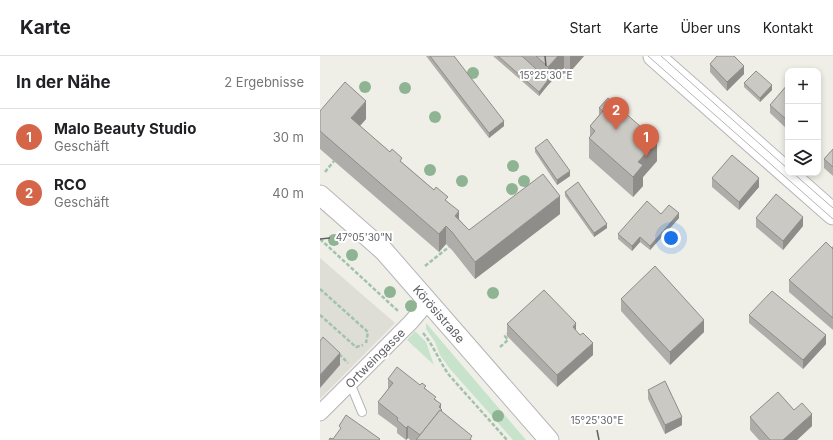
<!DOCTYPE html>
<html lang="de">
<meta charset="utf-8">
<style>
body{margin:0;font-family:Inter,sans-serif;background:#f6f6f6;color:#202124}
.controls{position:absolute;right:12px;top:12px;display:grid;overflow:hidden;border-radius:8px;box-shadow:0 2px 6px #0003}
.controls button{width:36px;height:36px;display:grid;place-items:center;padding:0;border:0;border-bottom:1px solid #e0e0e0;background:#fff;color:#202124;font:20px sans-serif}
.you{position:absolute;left:351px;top:182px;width:14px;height:14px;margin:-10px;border:3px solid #fff;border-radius:50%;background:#1a73e8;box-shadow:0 0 0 6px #1a73e833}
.badge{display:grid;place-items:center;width:26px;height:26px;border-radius:50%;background:#d56549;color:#fff;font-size:13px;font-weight:700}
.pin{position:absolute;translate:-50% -33px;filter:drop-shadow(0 1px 2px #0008)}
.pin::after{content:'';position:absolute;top:21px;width:14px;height:12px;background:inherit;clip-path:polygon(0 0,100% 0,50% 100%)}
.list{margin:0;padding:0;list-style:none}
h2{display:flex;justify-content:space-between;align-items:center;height:52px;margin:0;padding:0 16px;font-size:17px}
h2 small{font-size:13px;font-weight:400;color:#757577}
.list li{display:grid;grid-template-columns:26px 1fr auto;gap:12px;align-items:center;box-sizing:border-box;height:56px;padding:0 16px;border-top:1px solid #e0e0e0}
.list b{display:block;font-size:15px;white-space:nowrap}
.list p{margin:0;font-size:13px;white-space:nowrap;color:#757577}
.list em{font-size:13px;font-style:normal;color:#757577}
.icon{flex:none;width:22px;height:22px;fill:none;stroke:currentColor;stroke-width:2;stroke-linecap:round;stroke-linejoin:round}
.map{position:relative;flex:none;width:513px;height:384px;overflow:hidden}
header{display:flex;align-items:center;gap:24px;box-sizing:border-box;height:56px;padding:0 20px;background:#fff;border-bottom:1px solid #e0e0e0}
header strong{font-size:19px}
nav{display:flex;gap:22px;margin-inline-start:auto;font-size:14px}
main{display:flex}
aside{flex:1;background:#fff}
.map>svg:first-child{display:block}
.education{fill:#dfded6}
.green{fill:#c8e3cb}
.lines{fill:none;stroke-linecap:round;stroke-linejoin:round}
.service-casing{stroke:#b5b6ba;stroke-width:10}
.minor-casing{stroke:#b5b6ba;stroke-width:17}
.tertiary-casing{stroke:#b5b6ba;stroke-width:21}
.secondary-casing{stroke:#b6b8bd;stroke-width:23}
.path{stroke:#a1c2ae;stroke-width:2.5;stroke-dasharray:4 2;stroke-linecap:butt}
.service{stroke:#fff;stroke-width:8}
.minor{stroke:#fff;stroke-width:15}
.tertiary{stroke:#fff;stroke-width:19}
.secondary{stroke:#fff;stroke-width:21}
.tram{stroke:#b5b5b6;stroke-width:1}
.tree{fill:#8fb493}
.wall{fill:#afada9}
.shaded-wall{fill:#8e8d89}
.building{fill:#cbc9c4;stroke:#8e8d89}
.ticks{fill:none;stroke:#5f6166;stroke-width:1.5}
.labels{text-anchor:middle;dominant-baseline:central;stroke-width:4;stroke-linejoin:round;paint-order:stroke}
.street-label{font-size:12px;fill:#5f6166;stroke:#fff}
.ticks-label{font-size:10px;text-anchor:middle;fill:#5f6166;stroke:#fff;stroke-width:4;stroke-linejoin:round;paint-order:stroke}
</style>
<header>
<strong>Karte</strong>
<nav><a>Start</a><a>Karte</a><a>Über uns</a><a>Kontakt</a></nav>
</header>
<main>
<aside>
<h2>In der Nähe<small>2 Ergebnisse</small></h2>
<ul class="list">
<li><span class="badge">1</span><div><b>Malo Beauty Studio</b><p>Geschäft</p></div><em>30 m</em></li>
<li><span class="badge">2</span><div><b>RCO</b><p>Geschäft</p></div><em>40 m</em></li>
</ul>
</aside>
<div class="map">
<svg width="513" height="384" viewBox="0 0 513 384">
<rect width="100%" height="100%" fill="#efefe8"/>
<polygon class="education" points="0,202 75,267 0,343"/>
<g class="green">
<polygon points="106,267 206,384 193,384 130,313 120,299 115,286 106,273"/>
<polygon points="95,275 106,286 114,309 87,284"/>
</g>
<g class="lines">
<g class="service-casing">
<polyline id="service" points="30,327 42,356"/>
</g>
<g class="minor-casing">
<polyline id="minor" points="0,357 91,266 108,246"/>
</g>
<g class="tertiary-casing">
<polyline id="tertiary" points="0,139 64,195 229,384"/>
</g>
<g class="secondary-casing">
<polyline id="secondary" points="334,0 513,158"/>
</g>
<g class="path">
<polyline points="5,116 14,105"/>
<polyline points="0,183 78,255"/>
<polyline points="105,210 129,191"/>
<polyline points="0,233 48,276 46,287"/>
<polyline points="0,259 36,291 43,289"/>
<path d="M103,277C114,290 119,305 129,319L187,384"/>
<polyline points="180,291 188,284 185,280 190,276"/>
<polyline points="19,298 28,307"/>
</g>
<use href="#service" class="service"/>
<use href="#minor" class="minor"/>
<use href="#tertiary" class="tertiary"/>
<use href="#secondary" class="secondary"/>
<g class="tram">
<polyline points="328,0 513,163"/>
<polyline points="341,0 468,113"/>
<polyline points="473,117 513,152"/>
</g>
</g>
<g class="tree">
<circle cx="153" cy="17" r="6"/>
<circle cx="45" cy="31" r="6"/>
<circle cx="85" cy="32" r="6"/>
<circle cx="115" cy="61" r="6"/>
<circle cx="193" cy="110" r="6"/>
<circle cx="110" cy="114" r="6"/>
<circle cx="142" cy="125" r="6"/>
<circle cx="204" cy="125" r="6"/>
<circle cx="192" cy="133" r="6"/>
<circle cx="14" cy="184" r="6"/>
<circle cx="32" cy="199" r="6"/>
<circle cx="70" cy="236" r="6"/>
<circle cx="173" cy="237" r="6"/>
<circle cx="91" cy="250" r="6"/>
<circle cx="178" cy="360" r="6"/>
</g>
<g class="wall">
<polygon points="106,0 134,0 184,70 169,82"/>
<polygon points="173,0 264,0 250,16 244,12 228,29 219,40"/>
<polygon points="390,8 424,18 407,35 390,16"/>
<polygon points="424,27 452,34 440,46 424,31"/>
<polygon points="468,28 468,74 450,57 450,49"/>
<polygon points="279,52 337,105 323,121 323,130 313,141 269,102 269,82 270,81 270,70 279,59"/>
<polygon points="0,55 46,63 40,70 128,146 139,163 149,174 240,158 155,223 132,194 126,188 119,196 0,93"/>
<polygon points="215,92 250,120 237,129 215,96"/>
<polygon points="513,93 513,120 504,112 504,103"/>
<polygon points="392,122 439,131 419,154 392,131"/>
<polygon points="245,136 287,172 274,181 245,140"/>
<polygon points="341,158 359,162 330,194 320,186 312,195 298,183 298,178"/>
<polygon points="436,162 483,170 463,194 436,171"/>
<polygon points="513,190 513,274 469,236 469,224"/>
<polygon points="301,243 384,276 350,309 301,255"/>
<polygon points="429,259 506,288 483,313 429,267"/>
<polygon points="187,268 256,275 273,299 237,331 187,280"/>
<polygon points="68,323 106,333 116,344 121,353 122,356 152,384 90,384 88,382 86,384 77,377 77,372 58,358 58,346 68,333"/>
<polygon points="328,334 362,369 345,378 328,343"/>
<polygon points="474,354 492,370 477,384 439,384 430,374 430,361"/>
</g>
<g class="shaded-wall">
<polygon points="238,0 244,0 244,12 228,29 219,40 219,36 228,24 228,11"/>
<polygon points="250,0 264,0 250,16"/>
<polygon points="424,10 424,18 407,35 407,26"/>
<polygon points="452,29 452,34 440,46 440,42"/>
<polygon points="500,43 500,52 498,54 498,46"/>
<polygon points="46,45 46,63 31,80 31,62"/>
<polygon points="184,65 184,70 169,82 169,77"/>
<polygon points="337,85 337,105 323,121 323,130 313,141 313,121 318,106"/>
<polygon points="250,115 250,120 237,129 237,124"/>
<polygon points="439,122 439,131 419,154 419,146"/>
<polygon points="240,140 240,158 155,223 155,206"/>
<polygon points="139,155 139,173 135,160"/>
<polygon points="359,157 359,162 330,194 330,190"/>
<polygon points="483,161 483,170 463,194 463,185"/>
<polygon points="287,168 287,172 274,181 274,177"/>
<polygon points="126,170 126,188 119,196 119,178"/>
<polygon points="320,181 320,186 312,195 312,190"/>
<polygon points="384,264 384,276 350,309 350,296"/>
<polygon points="256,267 256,279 253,271"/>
<polygon points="506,279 506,288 483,313 483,304"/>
<polygon points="273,287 273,299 237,331 237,319"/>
<polygon points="20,297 20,309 0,332 0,319"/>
<polygon points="121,348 121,355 122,354 122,366 119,351"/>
<polygon points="492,358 492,370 477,384 463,384"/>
<polygon points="362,361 362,369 345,378 345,369"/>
<polygon points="88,370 88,382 86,384 86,372"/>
</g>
<g class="building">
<polygon points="110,0 134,0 184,65 169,77"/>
<polygon points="178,0 202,0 228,24 219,36"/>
<polygon points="216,0 238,0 228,11"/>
<polygon points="397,0 414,0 424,10 407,26 390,8"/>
<polygon points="436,15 452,29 440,42 424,27"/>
<polygon points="25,26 46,45 31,62 70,96 72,93 82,102 80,105 114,134 116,131 128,141 125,144 139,155 135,160 149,174 223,118 240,140 155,206 132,176 126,170 119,178 0,75 0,55"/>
<polygon points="468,28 468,65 450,49"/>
<polygon points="288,42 337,85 318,106 323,109 313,121 269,82 275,75 270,70 283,55 279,52"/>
<polygon points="227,83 250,115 237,124 215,92"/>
<polygon points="513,93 513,111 504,103"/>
<polygon points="412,99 439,122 419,146 392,122"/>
<polygon points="258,126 287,168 274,177 245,136"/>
<polygon points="456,138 483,161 463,185 436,162"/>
<polygon points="327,145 341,158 349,149 359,157 330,190 320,181 312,190 298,178"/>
<polygon points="506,186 513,193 513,262 469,224"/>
<polygon points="335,210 384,264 350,296 301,243"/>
<polygon points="224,234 256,267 253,271 260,279 263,277 273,287 237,319 187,268"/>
<polygon points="452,235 506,279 483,304 429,259"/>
<polygon points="3,281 20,297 0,319 0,285"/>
<polygon points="77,311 100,329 102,327 106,330 104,332 116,341 114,343 121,348 119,351 122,354 121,355 120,354 100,379 88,370 86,372 77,364 78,362 58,346 73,327 68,323"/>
<polygon points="345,325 362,361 345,369 328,334"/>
<polygon points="458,336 474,354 482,347 492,358 463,384 450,384 430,361"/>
<polygon points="120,354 152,380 150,383 151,384 96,384"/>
<polygon points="26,359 60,383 59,384 9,384 10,382 13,383 21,372 19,370"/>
</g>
<path class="ticks" d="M225,0L226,10M0,183L10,182M277,374L279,384"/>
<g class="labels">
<g class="street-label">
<text transform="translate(119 258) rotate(49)">Körösistraße</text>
<text transform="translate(55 302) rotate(-45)">Ortweingasse</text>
</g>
</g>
<g class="ticks-label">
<text x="226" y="23">15°25'30"E</text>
<text x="44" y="185">47°05'30"N</text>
<text x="277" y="368">15°25'30"E</text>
</g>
</svg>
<div class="controls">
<button>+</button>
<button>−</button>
<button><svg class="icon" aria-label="layers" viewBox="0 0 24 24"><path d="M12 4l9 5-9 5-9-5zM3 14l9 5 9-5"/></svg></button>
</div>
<div class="you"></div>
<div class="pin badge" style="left:326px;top:101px">1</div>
<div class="pin badge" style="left:296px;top:74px">2</div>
</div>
</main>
